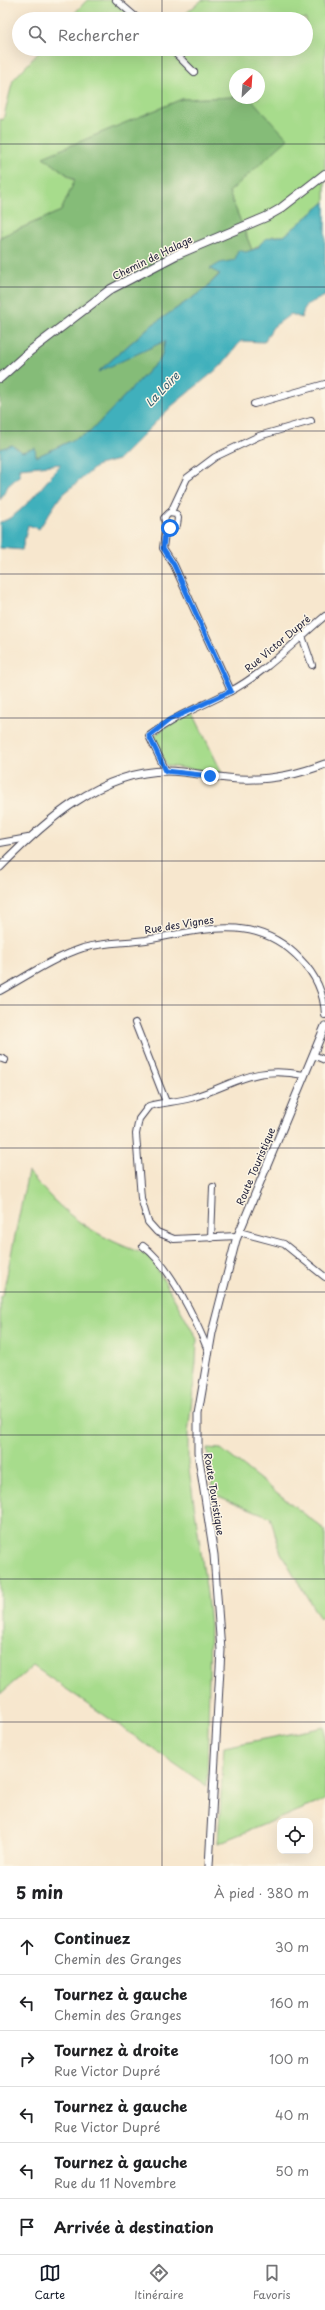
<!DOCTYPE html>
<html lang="fr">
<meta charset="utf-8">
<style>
body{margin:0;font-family:"Playpen Sans",sans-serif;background:#f2f2f2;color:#202124}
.controls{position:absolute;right:12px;bottom:12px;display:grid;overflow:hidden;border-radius:8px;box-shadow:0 4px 16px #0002}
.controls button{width:36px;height:36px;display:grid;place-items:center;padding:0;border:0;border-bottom:1px solid #e0e0e0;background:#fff;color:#202124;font:20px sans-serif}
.compass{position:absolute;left:229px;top:68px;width:36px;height:36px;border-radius:50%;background:#fff;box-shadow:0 4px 16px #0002;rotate:25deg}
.stop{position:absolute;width:12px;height:12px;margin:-9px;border:3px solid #1a73e8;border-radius:50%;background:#fff}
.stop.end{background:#1a73e8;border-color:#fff;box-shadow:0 1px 4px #0008}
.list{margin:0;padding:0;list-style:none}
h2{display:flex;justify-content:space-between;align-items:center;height:52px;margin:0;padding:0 16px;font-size:17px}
h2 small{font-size:13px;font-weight:400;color:#757577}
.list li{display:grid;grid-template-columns:26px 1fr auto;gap:12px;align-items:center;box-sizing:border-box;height:56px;padding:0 16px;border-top:1px solid #e0e0e0}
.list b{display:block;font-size:15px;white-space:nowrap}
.list p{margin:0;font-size:13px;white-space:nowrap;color:#757577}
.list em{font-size:13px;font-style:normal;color:#757577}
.icon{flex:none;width:22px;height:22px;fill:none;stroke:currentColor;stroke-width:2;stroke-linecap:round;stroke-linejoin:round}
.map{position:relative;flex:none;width:325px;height:1866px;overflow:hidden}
.search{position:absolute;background:#fff;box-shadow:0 4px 16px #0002;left:12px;right:12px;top:12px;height:44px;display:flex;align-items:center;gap:10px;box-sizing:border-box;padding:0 14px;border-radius:22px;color:#757577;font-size:15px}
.sheet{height:388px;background:#fff}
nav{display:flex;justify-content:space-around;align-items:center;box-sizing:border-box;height:56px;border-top:1px solid #e0e0e0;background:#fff;font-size:11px;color:#757577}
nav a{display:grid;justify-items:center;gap:2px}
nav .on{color:#111827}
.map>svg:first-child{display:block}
.green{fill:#a7dc8c;stroke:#647f64}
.forest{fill:#85bc78;stroke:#546f5a}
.water{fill:#41b0bc;stroke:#32697c}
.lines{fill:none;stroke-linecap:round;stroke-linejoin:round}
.minor-casing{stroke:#424051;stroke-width:8}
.tertiary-casing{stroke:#424051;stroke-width:9}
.secondary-casing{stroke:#424051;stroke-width:10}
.minor{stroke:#fff;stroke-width:6}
.tertiary{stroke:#fff;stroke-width:7}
.secondary{stroke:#fff;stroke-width:8}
.route{stroke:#1a73e8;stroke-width:5}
.grid{fill:none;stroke:#22223b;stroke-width:1;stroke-opacity:0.55}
.labels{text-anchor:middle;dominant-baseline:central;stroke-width:3;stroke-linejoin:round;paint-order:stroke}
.street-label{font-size:10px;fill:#22223b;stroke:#fcf5e5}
.water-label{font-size:11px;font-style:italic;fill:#2e5b6f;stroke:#fcf5e5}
</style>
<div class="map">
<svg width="325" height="1866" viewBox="0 0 325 1866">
<rect width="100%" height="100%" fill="#fcf5e5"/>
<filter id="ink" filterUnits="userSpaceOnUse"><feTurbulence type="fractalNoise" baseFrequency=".025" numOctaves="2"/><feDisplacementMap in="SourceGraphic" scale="8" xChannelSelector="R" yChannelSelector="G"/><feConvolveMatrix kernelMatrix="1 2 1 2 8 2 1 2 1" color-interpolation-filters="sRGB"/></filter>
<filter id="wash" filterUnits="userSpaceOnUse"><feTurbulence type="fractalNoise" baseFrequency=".012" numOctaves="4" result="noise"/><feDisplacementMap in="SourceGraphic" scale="16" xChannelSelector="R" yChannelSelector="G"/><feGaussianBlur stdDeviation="0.9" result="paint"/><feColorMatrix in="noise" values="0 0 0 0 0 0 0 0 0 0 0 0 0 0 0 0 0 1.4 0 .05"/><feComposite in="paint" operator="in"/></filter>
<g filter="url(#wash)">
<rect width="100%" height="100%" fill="#f7e7ce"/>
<g class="green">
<polygon points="87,0 113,0 134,19 69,19"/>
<polygon points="202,0 325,0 325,202 284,236 273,236 252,250 229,192 287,139 250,98 259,98 259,74 235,74 235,97 182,99 44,157 75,181 61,211 0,237 0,119 3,120 13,80 42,49 306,49 306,19 179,19"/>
<polygon points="192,711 222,773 167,766 153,737 170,723"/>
<path d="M28,1172C39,1184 49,1196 60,1206C85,1230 118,1245 150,1256L197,1339L196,1362L188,1434V1462L207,1594L210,1625L207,1786L33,1666L0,1694V1296L3,1294Z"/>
<polygon points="207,1448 221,1449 325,1530 325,1613 320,1619 281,1553 270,1517 213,1494"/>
<polygon points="325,1727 325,1800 218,1843 224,1747"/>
</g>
<path class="forest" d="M235,97L250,98L288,139L229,192L252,250C244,252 242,257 235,260C227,264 219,264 211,269L220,273L205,289L149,327L100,370L165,341L161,358L90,432L36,457L35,449L22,452L12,445L0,449V237L61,211L75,180L43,157L182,99Z"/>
<path class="water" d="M325,202V296L306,305L301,318L291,314L273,327L264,342L241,341L221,366L173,405L118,460L98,465L60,497L39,529L28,525L22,550L0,548V522C19,519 48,479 61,464L19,468L20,475L8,486L0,500V449L12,445L22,452L35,448L36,457L90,432L161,358L165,341L98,372L149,327L205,289L220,274L210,269L220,263L235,260L238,250L246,252L258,248C263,237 273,236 284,236Z"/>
</g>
<g filter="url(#ink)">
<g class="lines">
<g class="minor-casing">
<g id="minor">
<polyline points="116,0 138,19"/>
<polyline points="171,49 194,72"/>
<polyline points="254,404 325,384"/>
<polyline points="171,512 187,478 215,457 259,436 311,421"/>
<polyline points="166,525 170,528 177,525 178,518 176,514 169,513 164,518 166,525 163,548 174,565 231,691"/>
<polyline points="302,636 312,665"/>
<path d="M166,771L149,736C177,714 199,708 229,692C265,673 294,642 325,616"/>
<polyline points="0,843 28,838"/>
<path d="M0,991C27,976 53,958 83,948C104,942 125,943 146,940C202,930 256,912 300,959C315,974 324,993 325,1015"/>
<polyline points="135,1023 166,1102"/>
<polyline points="313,1055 325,1060"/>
<polyline points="0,1058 5,1060"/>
<polyline points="239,1232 284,1244 325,1277"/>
<path d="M237,1236L174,1239L157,1232L148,1222L141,1198L136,1134L139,1119L149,1106C163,1102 177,1102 191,1098C237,1084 252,1065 304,1075"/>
<polyline points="211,1238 213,1187"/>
<path d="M143,1246C170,1265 197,1322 209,1353"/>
</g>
</g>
<g class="tertiary-casing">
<g id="tertiary">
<path d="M0,867C44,822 100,771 167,771C187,771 207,776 227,778C260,782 294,776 325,764"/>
<polyline points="209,1866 221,1650 214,1555 198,1452 198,1414 212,1333 236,1240 325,1026"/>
</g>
</g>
<g class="secondary-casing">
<polyline id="secondary" points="0,378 30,351 111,289 176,255 266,217 280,209 325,174"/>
</g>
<use href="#minor" class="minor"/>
<use href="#tertiary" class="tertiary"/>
<use href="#secondary" class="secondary"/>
</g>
</g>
<g class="lines" filter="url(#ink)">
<polyline class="route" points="170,528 166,525 163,548 174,565 231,691 169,720 149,736 166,771 210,776"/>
</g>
<path class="grid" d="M162,0V19M162,49V1866M0,144H325M0,287H325M0,431H325M0,574H325M0,718H325M0,861H325M0,1005H325M0,1148H325M0,1292H325M0,1435H325M0,1579H325M0,1722H325"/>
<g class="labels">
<g class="street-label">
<text transform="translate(152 257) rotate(-26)">Chemin de Halage</text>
<text transform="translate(277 643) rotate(-40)">Rue Victor Dupré</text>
<text transform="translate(179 924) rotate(-9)">Rue des Vignes</text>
<text transform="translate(255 1166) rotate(-67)">Route Touristique</text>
<text transform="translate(215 1494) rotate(81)">Route Touristique</text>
</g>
<g class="water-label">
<text transform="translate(162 389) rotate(-46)">La Loire</text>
</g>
</g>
</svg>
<div class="controls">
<button><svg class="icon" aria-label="locate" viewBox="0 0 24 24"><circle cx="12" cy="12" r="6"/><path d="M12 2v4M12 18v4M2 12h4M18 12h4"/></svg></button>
</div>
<svg class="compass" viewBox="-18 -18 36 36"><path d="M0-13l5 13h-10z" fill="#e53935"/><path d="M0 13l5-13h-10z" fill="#757577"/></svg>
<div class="stop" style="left:170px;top:528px"></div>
<div class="stop end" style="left:210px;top:776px"></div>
<div class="search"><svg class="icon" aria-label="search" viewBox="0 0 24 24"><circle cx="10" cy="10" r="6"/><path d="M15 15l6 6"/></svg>Rechercher</div>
</div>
<section class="sheet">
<h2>5 min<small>À pied · 380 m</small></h2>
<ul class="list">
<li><svg class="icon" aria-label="ahead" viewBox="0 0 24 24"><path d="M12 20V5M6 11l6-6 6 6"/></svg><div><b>Continuez</b><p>Chemin des Granges</p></div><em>30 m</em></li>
<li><svg class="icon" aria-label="left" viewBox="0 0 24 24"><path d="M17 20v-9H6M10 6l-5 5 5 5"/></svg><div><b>Tournez à gauche</b><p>Chemin des Granges</p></div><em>160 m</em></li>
<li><svg class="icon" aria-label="right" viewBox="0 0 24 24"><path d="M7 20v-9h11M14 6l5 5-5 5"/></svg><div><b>Tournez à droite</b><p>Rue Victor Dupré</p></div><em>100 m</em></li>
<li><svg class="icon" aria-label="left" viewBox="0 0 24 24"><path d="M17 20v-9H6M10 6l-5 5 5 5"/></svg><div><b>Tournez à gauche</b><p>Rue Victor Dupré</p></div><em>40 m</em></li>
<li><svg class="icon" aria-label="left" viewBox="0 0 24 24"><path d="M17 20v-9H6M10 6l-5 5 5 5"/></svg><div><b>Tournez à gauche</b><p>Rue du 11 Novembre</p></div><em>50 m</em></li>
<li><svg class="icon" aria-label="arrive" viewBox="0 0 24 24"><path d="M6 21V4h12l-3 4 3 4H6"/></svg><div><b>Arrivée à destination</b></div></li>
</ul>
</section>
<nav>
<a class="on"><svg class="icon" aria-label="map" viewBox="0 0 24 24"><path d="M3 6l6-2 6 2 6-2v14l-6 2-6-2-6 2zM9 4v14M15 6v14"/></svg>Carte</a>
<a><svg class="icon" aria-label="directions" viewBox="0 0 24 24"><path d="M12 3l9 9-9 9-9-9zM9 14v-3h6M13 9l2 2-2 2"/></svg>Itinéraire</a>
<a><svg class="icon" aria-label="saved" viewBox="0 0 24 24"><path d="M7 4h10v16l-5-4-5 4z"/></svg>Favoris</a>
</nav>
